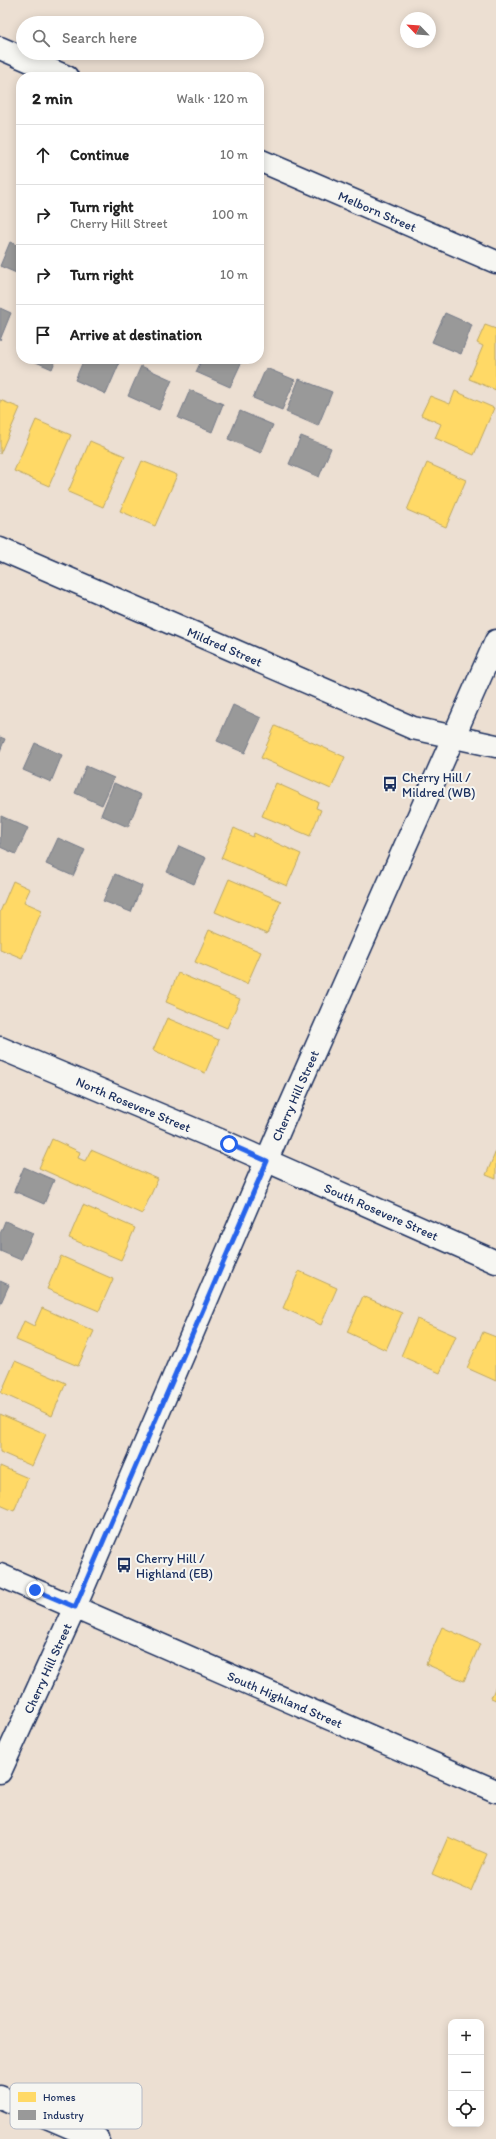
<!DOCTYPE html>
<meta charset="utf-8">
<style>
body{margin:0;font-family:Itim,sans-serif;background:#f6f6f6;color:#222}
.controls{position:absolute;right:12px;bottom:12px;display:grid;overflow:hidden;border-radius:8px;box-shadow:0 2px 10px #0003}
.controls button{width:36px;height:36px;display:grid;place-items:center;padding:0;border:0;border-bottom:1px solid #e0e0e0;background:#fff;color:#222;font:20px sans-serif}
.compass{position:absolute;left:400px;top:12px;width:36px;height:36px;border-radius:50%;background:#fff;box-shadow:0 2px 10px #0003;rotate:295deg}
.stop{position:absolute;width:12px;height:12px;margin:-9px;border:3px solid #2563eb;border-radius:50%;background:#fff}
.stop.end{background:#2563eb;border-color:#fff;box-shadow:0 1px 4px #0008}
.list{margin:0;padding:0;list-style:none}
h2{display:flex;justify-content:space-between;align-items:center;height:52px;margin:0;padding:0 16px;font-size:17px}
h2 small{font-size:13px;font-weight:400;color:#767676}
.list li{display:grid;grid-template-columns:26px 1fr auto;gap:12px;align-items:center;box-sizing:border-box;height:60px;padding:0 16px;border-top:1px solid #e0e0e0}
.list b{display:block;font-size:15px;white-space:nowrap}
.list p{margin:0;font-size:13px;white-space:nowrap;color:#767676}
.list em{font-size:13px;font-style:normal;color:#767676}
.icon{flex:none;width:22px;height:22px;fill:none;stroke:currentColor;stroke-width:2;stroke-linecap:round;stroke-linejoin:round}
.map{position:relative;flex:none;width:496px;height:2139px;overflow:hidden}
.search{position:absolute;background:#fff;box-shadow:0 2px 10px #0003;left:16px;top:16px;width:248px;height:44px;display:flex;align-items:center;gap:10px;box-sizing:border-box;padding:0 14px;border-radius:22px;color:#767676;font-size:15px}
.panel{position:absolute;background:#fff;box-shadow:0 2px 10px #0003;left:16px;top:72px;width:248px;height:292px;border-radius:16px}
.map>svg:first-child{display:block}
.homes{fill:#ffd966;stroke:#bba664}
.industry{fill:#999;stroke:#737987}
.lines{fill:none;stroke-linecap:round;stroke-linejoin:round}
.street-casing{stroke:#1b2f5e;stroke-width:25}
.secondary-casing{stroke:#1b2f5e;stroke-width:25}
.street{stroke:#f6f6f2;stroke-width:22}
.secondary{stroke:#f6f6f2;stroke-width:22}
.route{stroke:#2563eb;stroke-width:5}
.labels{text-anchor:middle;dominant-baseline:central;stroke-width:4;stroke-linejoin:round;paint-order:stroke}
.street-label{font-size:13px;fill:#1b2f5e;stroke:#f6f6f2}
.poi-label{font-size:13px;fill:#1b2f5e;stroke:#f6f6f2;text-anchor:start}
.key{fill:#f6f6f2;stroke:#b4bac6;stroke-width:1}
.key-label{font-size:11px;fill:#1b2f5e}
</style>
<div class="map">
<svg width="496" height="2139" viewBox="0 0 496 2139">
<rect width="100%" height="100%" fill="#ecdfd2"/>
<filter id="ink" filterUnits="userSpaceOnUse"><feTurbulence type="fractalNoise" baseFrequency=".025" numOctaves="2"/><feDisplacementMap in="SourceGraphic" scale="8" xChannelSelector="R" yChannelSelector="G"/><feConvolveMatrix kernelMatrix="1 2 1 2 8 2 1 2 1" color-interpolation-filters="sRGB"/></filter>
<g filter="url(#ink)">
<g class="homes">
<polygon points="485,325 496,329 496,390 469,379 483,346 477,343"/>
<polygon points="455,391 494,408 474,455 435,438 441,424 421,415 430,396 450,404"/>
<polygon points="0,400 20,408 0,454"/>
<polygon points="36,420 71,435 49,486 14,471"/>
<polygon points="90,441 125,456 103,507 68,492"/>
<polygon points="142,461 177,475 155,526 120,511"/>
<polygon points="427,463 466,480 446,527 407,510"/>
<polygon points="275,726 345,757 331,789 261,758"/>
<polygon points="276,783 318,802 316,808 321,810 310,836 262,816"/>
<polygon points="234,828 253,837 254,833 301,854 287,886 221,858"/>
<polygon points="229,879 281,901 267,934 215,912"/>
<polygon points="13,881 30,889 24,902 42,910 22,958 0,949 0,912"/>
<polygon points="209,930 261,952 247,984 195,962"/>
<polygon points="178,973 240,999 227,1028 166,1002"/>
<polygon points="167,1018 219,1040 205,1073 153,1050"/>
<polygon points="52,1139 80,1152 78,1158 85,1161 91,1150 158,1179 142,1214 39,1168"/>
<polygon points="496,1151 496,1179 486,1175"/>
<polygon points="83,1205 135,1228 121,1260 69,1238"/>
<polygon points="61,1256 113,1279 99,1311 47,1289"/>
<polygon points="299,1271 337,1288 321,1325 283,1308"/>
<polygon points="363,1296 402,1313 386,1350 347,1332"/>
<polygon points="42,1308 94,1331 78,1366 16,1340 24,1321 34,1326"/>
<polygon points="417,1319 456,1336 440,1373 401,1356"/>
<polygon points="483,1332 496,1337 496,1381 467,1368"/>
<polygon points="15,1361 66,1383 52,1416 1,1393"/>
<polygon points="0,1414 46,1434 32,1466 0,1452"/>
<polygon points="0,1466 28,1478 14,1511 0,1505"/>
<polygon points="442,1627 480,1644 464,1681 426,1664"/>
<polygon points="496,1686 496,1700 491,1698"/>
<polygon points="448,1837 487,1854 471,1891 432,1874"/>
</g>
<g class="industry">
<polygon points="10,242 21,247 21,275 0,266"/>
<polygon points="0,308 11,313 0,340"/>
<polygon points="445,313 472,325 461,354 432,342"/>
<polygon points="21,340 21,355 16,353"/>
<polygon points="29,359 56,359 52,369"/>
<polygon points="84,359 109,359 119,364 106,394 75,380"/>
<polygon points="202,359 243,359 230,387 196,372"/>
<polygon points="141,366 172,380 159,410 128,396"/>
<polygon points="266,368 295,380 282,410 253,398"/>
<polygon points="299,379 332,392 318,426 286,412"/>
<polygon points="190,390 223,404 212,432 178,418"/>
<polygon points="240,411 273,425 261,453 228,439"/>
<polygon points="301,436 331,448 319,477 289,464"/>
<polygon points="233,705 261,718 245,753 217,741"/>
<polygon points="0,737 5,739 0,751"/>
<polygon points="35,743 62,755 51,782 23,770"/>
<polygon points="86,766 114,778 102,805 75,793"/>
<polygon points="114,783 141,795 128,827 101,815"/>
<polygon points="1,816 28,828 16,854 0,847"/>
<polygon points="58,838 85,850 73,876 46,864"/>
<polygon points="179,846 206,858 194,884 167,872"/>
<polygon points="115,874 142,886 131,912 103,901"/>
<polygon points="24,1167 54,1180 44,1204 14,1191"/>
<polygon points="5,1221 33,1233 21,1260 0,1251 0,1234"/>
<polygon points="0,1281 9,1285 0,1305"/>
</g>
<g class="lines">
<g class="street-casing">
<g id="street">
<polyline points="0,48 67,77"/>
<path id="s1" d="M259,160L496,262"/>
<path id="s2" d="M0,549L413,728L496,746"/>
<path id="s3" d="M0,1048L229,1144L496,1262"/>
<path id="s4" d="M0,1575L496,1791"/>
<polyline points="0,2097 98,2139"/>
</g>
</g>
<g class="secondary-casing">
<g id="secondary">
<path id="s5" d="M0,1772L75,1607L280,1129L496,641"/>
</g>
</g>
<use href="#street" class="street"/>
<use href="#secondary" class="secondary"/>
</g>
</g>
<g class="lines" filter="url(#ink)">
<polyline class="route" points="35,1590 75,1607 267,1161 229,1144"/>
</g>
<defs>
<g id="bus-bare" transform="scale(1.2)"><path d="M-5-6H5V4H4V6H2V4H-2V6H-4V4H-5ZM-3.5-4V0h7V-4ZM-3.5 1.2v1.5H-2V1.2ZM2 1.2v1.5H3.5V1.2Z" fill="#1b2f5e" stroke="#f6f6f2" stroke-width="2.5" paint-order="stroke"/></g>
</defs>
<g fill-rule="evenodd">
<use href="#bus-bare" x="390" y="784"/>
<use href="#bus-bare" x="124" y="1565"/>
</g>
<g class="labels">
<g class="street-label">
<text stroke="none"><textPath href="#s1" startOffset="129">Melborn Street</textPath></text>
<text stroke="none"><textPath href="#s2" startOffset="245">Mildred Street</textPath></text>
<text stroke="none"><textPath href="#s5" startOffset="738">Cherry Hill Street</textPath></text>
<text stroke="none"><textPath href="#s3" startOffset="145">North Rosevere Street</textPath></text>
<text stroke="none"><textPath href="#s3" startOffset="415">South Rosevere Street</textPath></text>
<text stroke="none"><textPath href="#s5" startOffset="114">Cherry Hill Street</textPath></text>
<text stroke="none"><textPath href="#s4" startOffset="311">South Highland Street</textPath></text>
</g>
<g class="poi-label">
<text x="402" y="777">Cherry Hill /<tspan x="402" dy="15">Mildred (WB)</tspan></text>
<text x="136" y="1558">Cherry Hill /<tspan x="136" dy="15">Highland (EB)</tspan></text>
</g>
</g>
<rect x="10" y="2083" width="132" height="46" rx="6" class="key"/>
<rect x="18" y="2092" width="18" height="10" fill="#ffd966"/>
<rect x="18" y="2110" width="18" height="10" fill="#999"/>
<g class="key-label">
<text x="43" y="2101">Homes</text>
<text x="43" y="2119">Industry</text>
</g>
</svg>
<div class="controls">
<button>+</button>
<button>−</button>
<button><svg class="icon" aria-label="locate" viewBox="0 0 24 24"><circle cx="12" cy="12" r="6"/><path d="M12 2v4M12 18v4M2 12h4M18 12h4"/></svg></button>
</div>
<svg class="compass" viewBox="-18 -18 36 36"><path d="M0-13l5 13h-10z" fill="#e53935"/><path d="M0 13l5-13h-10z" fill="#767676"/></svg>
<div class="stop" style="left:229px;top:1144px"></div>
<div class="stop end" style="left:35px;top:1590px"></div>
<div class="search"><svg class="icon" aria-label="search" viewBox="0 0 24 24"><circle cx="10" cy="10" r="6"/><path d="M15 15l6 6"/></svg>Search here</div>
<section class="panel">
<h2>2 min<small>Walk · 120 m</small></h2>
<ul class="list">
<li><svg class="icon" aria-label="ahead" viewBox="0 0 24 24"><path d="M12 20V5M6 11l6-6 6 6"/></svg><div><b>Continue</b></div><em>10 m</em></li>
<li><svg class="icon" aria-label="right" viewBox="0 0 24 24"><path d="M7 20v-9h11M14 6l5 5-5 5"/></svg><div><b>Turn right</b><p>Cherry Hill Street</p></div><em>100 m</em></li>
<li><svg class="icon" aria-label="right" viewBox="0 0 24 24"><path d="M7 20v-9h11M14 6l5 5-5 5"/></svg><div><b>Turn right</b></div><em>10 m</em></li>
<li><svg class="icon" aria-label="arrive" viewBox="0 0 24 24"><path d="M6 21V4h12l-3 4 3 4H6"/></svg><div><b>Arrive at destination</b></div></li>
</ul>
</section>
</div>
